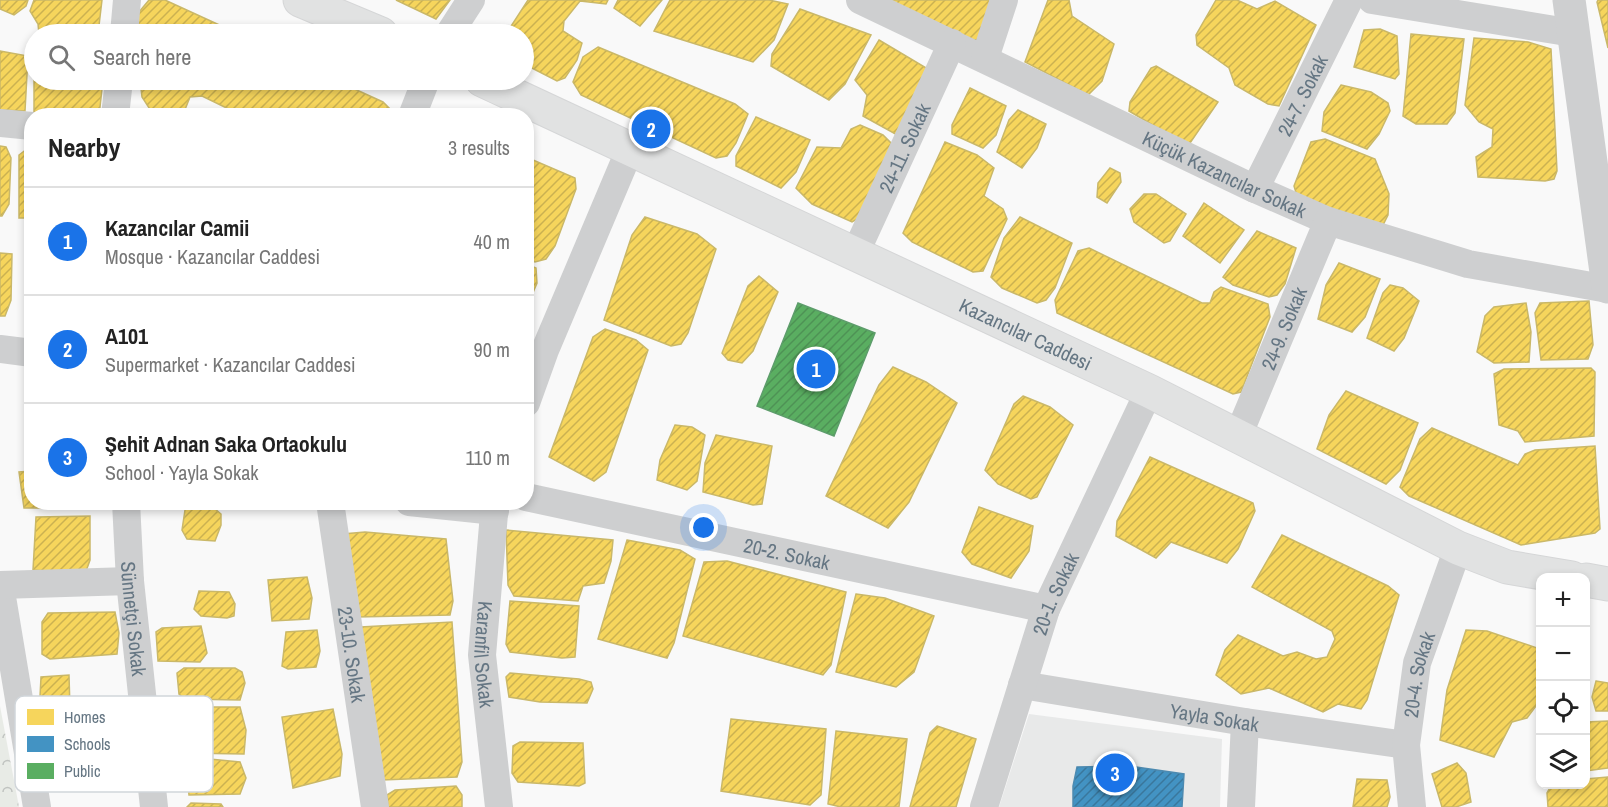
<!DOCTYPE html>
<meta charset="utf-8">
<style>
body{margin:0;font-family:"Archivo Narrow",sans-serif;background:#f6f6f6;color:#222}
.controls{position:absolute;right:18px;bottom:18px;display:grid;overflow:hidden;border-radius:12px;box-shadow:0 3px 9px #0003}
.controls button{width:54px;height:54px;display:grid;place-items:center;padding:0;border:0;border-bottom:2px solid #e0e0e0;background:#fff;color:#222;font:30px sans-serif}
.you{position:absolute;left:704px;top:528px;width:21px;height:21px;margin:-15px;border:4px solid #fff;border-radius:50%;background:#1a73e8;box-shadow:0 0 0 9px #1a73e833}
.badge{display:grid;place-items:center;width:39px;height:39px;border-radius:50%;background:#1a73e8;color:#fff;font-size:20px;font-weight:700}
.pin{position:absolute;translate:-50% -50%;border:3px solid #fff;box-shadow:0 2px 6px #0006}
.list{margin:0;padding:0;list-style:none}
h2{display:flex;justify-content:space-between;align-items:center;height:78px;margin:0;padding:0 24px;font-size:26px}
h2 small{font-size:20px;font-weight:400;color:#767676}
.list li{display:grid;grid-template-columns:39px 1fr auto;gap:18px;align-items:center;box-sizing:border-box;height:108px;padding:0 24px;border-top:2px solid #e0e0e0}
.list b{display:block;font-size:22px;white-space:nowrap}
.list p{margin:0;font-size:20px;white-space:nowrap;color:#767676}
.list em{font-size:20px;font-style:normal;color:#767676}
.icon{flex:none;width:33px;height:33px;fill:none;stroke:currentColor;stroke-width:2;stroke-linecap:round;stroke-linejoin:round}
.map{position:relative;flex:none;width:1608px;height:807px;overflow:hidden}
.search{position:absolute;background:#fff;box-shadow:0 3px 9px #0003;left:24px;top:24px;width:510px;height:66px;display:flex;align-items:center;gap:15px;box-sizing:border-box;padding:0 21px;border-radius:33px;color:#767676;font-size:22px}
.panel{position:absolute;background:#fff;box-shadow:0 3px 9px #0003;left:24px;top:108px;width:510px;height:402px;border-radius:24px}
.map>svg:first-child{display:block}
.built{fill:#e8e9e9}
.park{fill:url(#park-crowns)}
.homes{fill:url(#homes-hatch);stroke:#cab868;stroke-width:1.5}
.schools{fill:url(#schools-hatch);stroke:#4d8ab0;stroke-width:1.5}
.public{fill:url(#public-hatch);stroke:#5d9d6b;stroke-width:1.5}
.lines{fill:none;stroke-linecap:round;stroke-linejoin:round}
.secondary-casing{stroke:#d5d6d7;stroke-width:35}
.minor{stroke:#cecfd0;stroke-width:28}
.tertiary{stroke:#cecfd0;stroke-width:33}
.secondary{stroke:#e1e2e2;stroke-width:33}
.labels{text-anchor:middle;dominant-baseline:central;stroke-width:6;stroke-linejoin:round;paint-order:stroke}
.street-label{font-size:20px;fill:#657683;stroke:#fff}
.key{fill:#fff;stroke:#d1d6da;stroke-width:1.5}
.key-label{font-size:16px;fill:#657683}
</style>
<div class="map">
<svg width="1608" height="807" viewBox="0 0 1608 807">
<defs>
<pattern id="park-crowns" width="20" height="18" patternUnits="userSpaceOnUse" patternTransform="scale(1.5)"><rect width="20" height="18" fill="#e8ebe6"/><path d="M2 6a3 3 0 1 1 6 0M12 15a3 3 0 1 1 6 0" fill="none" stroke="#c0c3c0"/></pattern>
<pattern id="homes-hatch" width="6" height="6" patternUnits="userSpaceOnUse" patternTransform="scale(1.5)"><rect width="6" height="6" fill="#f6d55c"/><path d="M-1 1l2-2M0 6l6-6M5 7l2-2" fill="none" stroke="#cbb151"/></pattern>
<pattern id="schools-hatch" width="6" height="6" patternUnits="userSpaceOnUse" patternTransform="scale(1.5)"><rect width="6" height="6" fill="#4393c3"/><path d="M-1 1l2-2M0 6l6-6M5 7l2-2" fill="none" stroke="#3a779c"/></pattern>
<pattern id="public-hatch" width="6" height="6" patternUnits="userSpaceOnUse" patternTransform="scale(1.5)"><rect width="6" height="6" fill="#5aae61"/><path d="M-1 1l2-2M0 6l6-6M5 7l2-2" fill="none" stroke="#4e9255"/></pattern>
</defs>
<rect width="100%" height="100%" fill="#f9f9f9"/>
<polygon class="built" points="1029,714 1222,739 1220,807 999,807"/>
<polygon class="park" points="0,706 19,807 0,807"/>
<g class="homes">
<polygon points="0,0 28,0 26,6 14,15 0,9"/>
<polygon points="34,0 102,0 98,34 39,34 38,24 30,11"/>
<polygon points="149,0 165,0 239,34 136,34 134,18"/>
<polygon points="396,0 450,0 436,19"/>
<polygon points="528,0 608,0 606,4 580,1 564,21 563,31 582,43 577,60 565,78 557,81 524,64 524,34 506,34"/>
<polygon points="618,0 662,0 640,26 614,8"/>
<polygon points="670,0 769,0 788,4 774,40 753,62 654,31"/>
<polygon points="882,0 993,0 978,39 969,42"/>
<polygon points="1048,0 1069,0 1072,16 1114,44 1102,81 1088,95 1025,62"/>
<polygon points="1216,0 1237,0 1257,9 1275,1 1316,25 1279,106 1268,104 1235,85 1229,68 1197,45 1196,35"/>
<polygon points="1598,0 1608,0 1608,48 1597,2"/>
<polygon points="800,9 871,35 845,84 829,100 771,66 772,54"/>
<polygon points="1380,29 1397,36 1399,74 1395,79 1354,67 1364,30"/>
<polygon points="1411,34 1464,39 1455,113 1447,124 1416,124 1403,116"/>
<polygon points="1474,38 1528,42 1551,49 1557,171 1554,179 1545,181 1478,177 1476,157 1492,147 1493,129 1479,122 1465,105"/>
<polygon points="879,40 933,72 899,136 863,116 867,95 855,80"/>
<polygon points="598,47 735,104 748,114 736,143 727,156 716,158 581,95 573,82 583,57"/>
<polygon points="0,51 28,56 25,111 0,110"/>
<polygon points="1156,66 1218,102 1188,146 1129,111 1130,102 1151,68"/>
<polygon points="34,70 34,80 103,80 99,116 43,116 34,112"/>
<polygon points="140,80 335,80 383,102 397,116 243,116 202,96 190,97 184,112 180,116 163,116 151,111 142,97"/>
<polygon points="1341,85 1371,92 1388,103 1390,111 1379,134 1367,149 1322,131 1324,112"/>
<polygon points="970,88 1006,106 996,135 983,148 952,134 952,125"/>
<polygon points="1018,110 1046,124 1037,148 1022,168 997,152 1009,120"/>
<polygon points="756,117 810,140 796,172 781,188 736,166 736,156"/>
<polygon points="860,125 883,135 895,147 861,217 852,222 812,204 796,188 817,147 841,148 851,129"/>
<polygon points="1325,139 1375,159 1389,194 1388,215 1380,231 1297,196 1294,186 1311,142"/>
<polygon points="945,142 977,155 994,168 984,196 1003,209 1007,219 983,271 973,272 912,242 903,233"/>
<polygon points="32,145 32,218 19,218 19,155"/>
<polygon points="0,146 6,147 11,158 9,204 2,216 0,216"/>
<polygon points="526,157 575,178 576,189 555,246 546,259 535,262 526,257"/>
<polygon points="1110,168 1120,173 1121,182 1107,203 1097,197 1098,183"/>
<polygon points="1144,194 1156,194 1186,214 1170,241 1164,243 1134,222 1130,209"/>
<polygon points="1204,203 1244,230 1220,263 1183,236"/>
<polygon points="645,217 697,234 716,249 688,333 681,344 671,346 604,320 632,235"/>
<polygon points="1020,217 1072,243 1055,288 1046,300 1037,303 1002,288 991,277 1004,238"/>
<polygon points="1257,231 1296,248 1285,284 1277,295 1269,297 1233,285 1223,277"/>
<polygon points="1089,248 1202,303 1210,303 1214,292 1221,287 1268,304 1270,317 1241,392 1233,394 1057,313 1055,300 1078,251"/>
<polygon points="0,253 12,254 11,300 5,316 0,316"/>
<polygon points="1339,263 1380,279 1365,317 1352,332 1318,319 1326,285"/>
<polygon points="526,264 536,268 537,283 526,309"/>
<polygon points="759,276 778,292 753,351 742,363 728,360 722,353 748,286"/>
<polygon points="1390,285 1403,288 1419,301 1404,338 1394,351 1367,338 1383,293"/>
<polygon points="1589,301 1593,345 1588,359 1541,360 1535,313 1540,303"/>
<polygon points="1526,303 1531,332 1529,362 1494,363 1477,352 1485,316 1494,307"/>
<polygon points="605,329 636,340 648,350 606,472 594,481 549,457 593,337"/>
<polygon points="893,367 926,382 957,403 909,502 888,528 826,496 879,385"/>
<polygon points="1591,368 1595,372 1594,436 1525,442 1518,431 1499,425 1494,374 1504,369"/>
<polygon points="1346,391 1418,423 1400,470 1386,484 1317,449 1329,415"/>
<polygon points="1023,396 1050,407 1073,425 1037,497 1031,499 998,484 985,470 1014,404"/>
<polygon points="675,425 692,427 705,435 697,481 687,490 657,480 660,460"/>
<polygon points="1432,428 1518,465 1525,454 1535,450 1595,446 1600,529 1595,533 1521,545 1409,496 1400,487 1420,439"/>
<polygon points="716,435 772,446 762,504 753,505 703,492 705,463"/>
<polygon points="1150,457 1253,503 1255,511 1238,549 1227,563 1171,542 1156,558 1116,536 1117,521"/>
<polygon points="32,471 32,502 65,502 62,508 24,508 19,472"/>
<polygon points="189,505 214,508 221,514 221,525 215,541 187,539 182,530 185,510"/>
<polygon points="979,507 1033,526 1029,551 1011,578 972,564 962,552"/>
<polygon points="90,516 90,560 85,574 33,570 36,517"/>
<polygon points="506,530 613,540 611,561 604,583 583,586 578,601 514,596 508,585"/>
<polygon points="365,532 446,539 453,601 450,615 357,617 343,534"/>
<polygon points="1282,535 1388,586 1399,595 1367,700 1361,709 1338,704 1323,712 1269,688 1241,694 1216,675 1225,650 1238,635 1283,656 1297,652 1316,659 1327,657 1335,639 1332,631 1252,587"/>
<polygon points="627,540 680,550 695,559 674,643 667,658 598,639"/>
<polygon points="727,561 846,592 831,665 823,675 683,636 704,562"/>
<polygon points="307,577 312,598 309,619 272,621 268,580"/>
<polygon points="199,591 229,592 235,604 234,616 227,618 201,616 194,609"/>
<polygon points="856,594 885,598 934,616 914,672 896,687 836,672"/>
<polygon points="510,601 579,606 575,657 562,658 510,652 506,644"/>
<polygon points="115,612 119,633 117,654 50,659 42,654 42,622 48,613"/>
<polygon points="452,622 462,762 457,777 382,780 361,627"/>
<polygon points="201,626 207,653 200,662 158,661 156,632 162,628"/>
<polygon points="317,630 320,651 316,667 288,669 282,666 286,632"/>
<polygon points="1466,630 1487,631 1540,649 1540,684 1536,706 1527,718 1512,722 1494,757 1440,740 1447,690"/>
<polygon points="184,668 235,668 242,672 245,683 240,700 185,699 179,694 177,673"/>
<polygon points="510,673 579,679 591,682 593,689 587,703 540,702 509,697 506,677"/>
<polygon points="69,675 70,709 65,719 39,717 41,677"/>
<polygon points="1596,681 1608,683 1608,711 1596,711 1592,697"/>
<polygon points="179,707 240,707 246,730 244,754 183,753 177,741"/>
<polygon points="333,709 342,754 340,776 293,788 282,717"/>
<polygon points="731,719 826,729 821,795 810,805 721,791"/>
<polygon points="1608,721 1608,768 1586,771 1586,722"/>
<polygon points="937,726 976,739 956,807 910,807 930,733"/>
<polygon points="836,731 907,739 899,807 841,807 828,804"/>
<polygon points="520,742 583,743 585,783 579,786 518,782 512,773 513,746"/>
<polygon points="199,758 240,762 246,778 240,794 189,795 186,765"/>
<polygon points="1457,763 1466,773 1471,802 1456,807 1442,807 1432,774"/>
<polygon points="1608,777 1608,807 1548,807 1547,793 1552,784 1586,784 1586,779"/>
<polygon points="1357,779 1387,780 1390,797 1387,807 1353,807"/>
<polygon points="456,786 462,795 462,807 388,807 387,795 395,790"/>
<polygon points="191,803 221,804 223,807 187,807"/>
</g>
<polygon class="schools" points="1129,766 1184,774 1182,807 1073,807 1073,786 1077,767"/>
<polygon class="public" points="798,303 875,333 834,436 757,406"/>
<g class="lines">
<g class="secondary-casing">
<g id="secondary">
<polyline points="300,0 381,34"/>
<path id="s12" d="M482,80L1149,391L1458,548L1507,567L1572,578"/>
<polyline points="1586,580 1608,584"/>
</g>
</g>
<g class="minor">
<path id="s1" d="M860,0L1255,189L1328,221L1468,264L1608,289"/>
<polyline points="1372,0 1573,33"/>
<polyline points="124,34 127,0"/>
<polyline points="449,34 471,0"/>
<polyline points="985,58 1004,0"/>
<polyline points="115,116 119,80"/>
<polyline points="412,116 426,80"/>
<polyline points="0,123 32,126"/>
<path id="s2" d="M1255,189L1349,0"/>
<path id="s3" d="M855,254L952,43"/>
<polyline points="0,349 32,353"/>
<polyline points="526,403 545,350 630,149"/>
<path id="s4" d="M1238,436L1328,221"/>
<path id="s5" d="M526,497L1046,609"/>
<path id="s6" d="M126,502L130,581L154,807"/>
<path id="s7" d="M330,502L375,807"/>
<polyline points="409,502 495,511"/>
<path id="s8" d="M495,502L482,655L499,807"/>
<polyline points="0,585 37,807"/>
<polyline points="0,585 130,581"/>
<path id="s9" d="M1022,685L1245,722L1406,745"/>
<path id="s10" d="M984,807L1046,609L1149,391"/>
<polyline points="1241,807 1245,722"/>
<path id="s11" d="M1412,807L1406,745L1417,663L1458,548"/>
</g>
<polyline class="tertiary" points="1569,0 1608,287"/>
<use href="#secondary" class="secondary"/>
</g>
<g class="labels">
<g class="street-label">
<text stroke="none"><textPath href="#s2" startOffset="105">24-7. Sokak</textPath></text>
<text stroke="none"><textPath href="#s3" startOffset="117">24-11. Sokak</textPath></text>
<text stroke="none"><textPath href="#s1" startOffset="404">Küçük Kazancılar Sokak</textPath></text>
<text stroke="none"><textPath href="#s4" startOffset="117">24-9. Sokak</textPath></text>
<text stroke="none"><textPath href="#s12" startOffset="600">Kazancılar Caddesi</textPath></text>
<text stroke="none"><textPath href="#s5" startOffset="267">20-2. Sokak</textPath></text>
<text stroke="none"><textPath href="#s10" startOffset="225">20-1. Sokak</textPath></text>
<text stroke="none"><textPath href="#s6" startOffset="117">Sünnetçi Sokak</textPath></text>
<text stroke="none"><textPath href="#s7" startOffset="154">23-10. Sokak</textPath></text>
<text stroke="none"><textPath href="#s8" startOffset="153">Karanfil Sokak</textPath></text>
<text stroke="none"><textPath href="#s11" startOffset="134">20-4. Sokak</textPath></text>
<text stroke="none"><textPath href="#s9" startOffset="195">Yayla Sokak</textPath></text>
</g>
</g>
<rect x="15" y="696" width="198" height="96" rx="9" class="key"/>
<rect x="27" y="709" width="27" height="16" fill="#f6d55c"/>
<rect x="27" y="736" width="27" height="16" fill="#4393c3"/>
<rect x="27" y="763" width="27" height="16" fill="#5aae61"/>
<g class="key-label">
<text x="64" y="723">Homes</text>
<text x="64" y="750">Schools</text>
<text x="64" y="777">Public</text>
</g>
</svg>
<div class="controls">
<button>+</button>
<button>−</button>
<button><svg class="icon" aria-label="locate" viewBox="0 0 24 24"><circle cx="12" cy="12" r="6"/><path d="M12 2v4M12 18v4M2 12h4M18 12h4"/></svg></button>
<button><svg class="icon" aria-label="layers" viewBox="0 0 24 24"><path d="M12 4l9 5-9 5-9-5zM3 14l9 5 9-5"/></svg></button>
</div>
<div class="you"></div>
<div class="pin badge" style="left:816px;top:369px">1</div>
<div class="pin badge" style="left:651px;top:129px">2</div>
<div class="pin badge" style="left:1115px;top:773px">3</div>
<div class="search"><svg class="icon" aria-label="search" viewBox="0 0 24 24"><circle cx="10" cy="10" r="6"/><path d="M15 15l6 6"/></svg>Search here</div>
<section class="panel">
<h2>Nearby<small>3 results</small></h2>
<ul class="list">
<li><span class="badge">1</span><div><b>Kazancılar Camii</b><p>Mosque · Kazancılar Caddesi</p></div><em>40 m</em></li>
<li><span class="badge">2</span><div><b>A101</b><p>Supermarket · Kazancılar Caddesi</p></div><em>90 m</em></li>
<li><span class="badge">3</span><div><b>Şehit Adnan Saka Ortaokulu</b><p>School · Yayla Sokak</p></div><em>110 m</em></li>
</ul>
</section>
</div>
